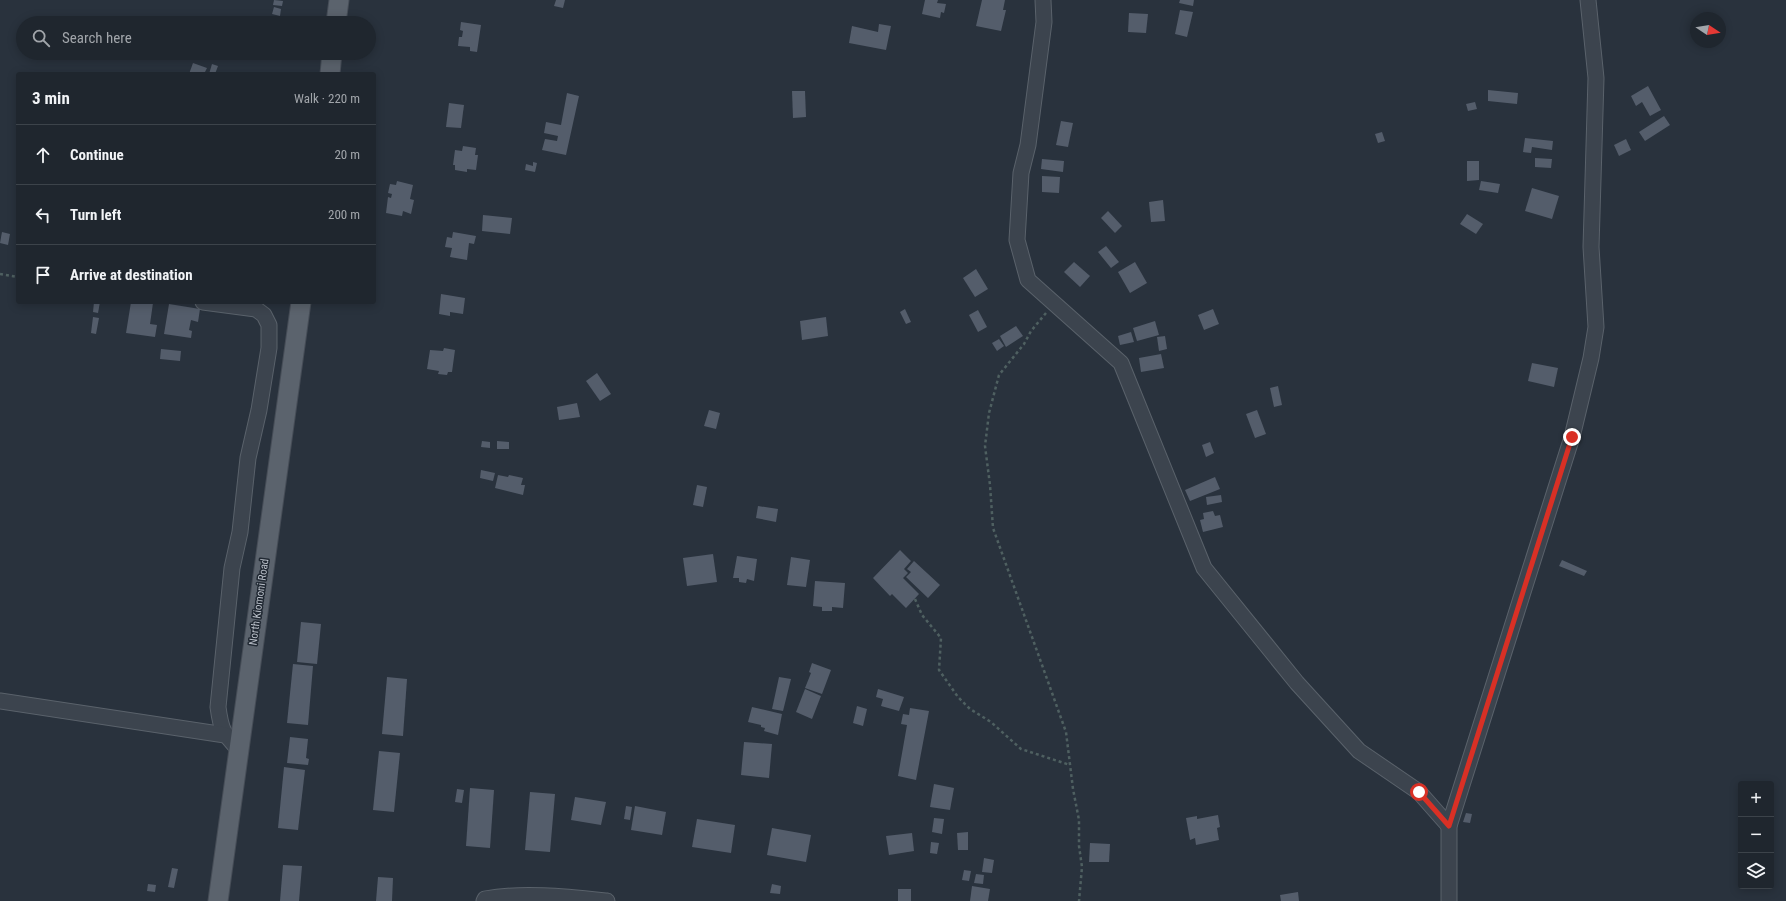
<!DOCTYPE html>
<meta charset="utf-8">
<style>
body{margin:0;font-family:"Roboto Condensed",sans-serif;background:#2c323a;color:#f1f3f6}
.controls{position:absolute;right:12px;bottom:12px;display:grid;overflow:hidden;border-radius:4px;box-shadow:0 2px 10px #0003}
.controls button{width:36px;height:36px;display:grid;place-items:center;padding:0;border:0;border-bottom:1px solid #3c434a;background:#1f262e;color:#f1f3f6;font:20px sans-serif}
.compass{position:absolute;left:1690px;top:12px;width:36px;height:36px;border-radius:50%;background:#1f262e;box-shadow:0 2px 10px #0003;rotate:102deg}
.stop{position:absolute;width:12px;height:12px;margin:-9px;border:3px solid #d93025;border-radius:50%;background:#fff}
.stop.end{background:#d93025;border-color:#fff;box-shadow:0 1px 4px #0008}
.list{margin:0;padding:0;list-style:none}
h2{display:flex;justify-content:space-between;align-items:center;height:52px;margin:0;padding:0 16px;font-size:17px}
h2 small{font-size:13px;font-weight:400;color:#a1a5aa}
.list li{display:grid;grid-template-columns:26px 1fr auto;gap:12px;align-items:center;box-sizing:border-box;height:60px;padding:0 16px;border-top:1px solid #3c434a}
.list b{display:block;font-size:15px;white-space:nowrap}
.list em{font-size:13px;font-style:normal;color:#a1a5aa}
.icon{flex:none;width:22px;height:22px;fill:none;stroke:currentColor;stroke-width:2;stroke-linecap:round;stroke-linejoin:round}
.map{position:relative;flex:none;width:1786px;height:901px;overflow:hidden}
.search{position:absolute;background:#1f262e;box-shadow:0 2px 10px #0003;left:16px;top:16px;width:360px;height:44px;display:flex;align-items:center;gap:10px;box-sizing:border-box;padding:0 14px;border-radius:22px;color:#a1a5aa;font-size:15px}
.panel{position:absolute;background:#1f262e;box-shadow:0 2px 10px #0003;left:16px;top:72px;width:360px;height:232px;border-radius:4px}
.map>svg:first-child{display:block}
.building{fill:#545d6b}
.lines{fill:none;stroke-linecap:round;stroke-linejoin:round}
.minor-casing{stroke:#5a626b;stroke-width:17}
.major-casing{stroke:#464d57;stroke-width:21}
.path{stroke:#4f6061;stroke-width:2.5;stroke-dasharray:3 3;stroke-linecap:butt}
.minor{stroke:#3c444e;stroke-width:15}
.major{stroke:#5b636d;stroke-width:19}
.route{stroke:#d93025;stroke-width:5}
.labels{text-anchor:middle;dominant-baseline:central;stroke-width:3;stroke-linejoin:round;paint-order:stroke}
.street-label{font-size:11px;fill:#b9bfc8;stroke:#212933}
</style>
<div class="map">
<svg width="1786" height="901" viewBox="0 0 1786 901">
<rect width="100%" height="100%" fill="#29323d"/>
<g class="building">
<polygon points="274,0 283,1 282,6 273,5"/>
<polygon points="556,0 565,0 563,8 554,6"/>
<polygon points="925,0 938,0 937,3 946,4 944,13 941,12 940,18 922,14"/>
<polygon points="982,0 1005,0 1003,10 1006,10 1001,31 976,26"/>
<polygon points="1180,0 1194,0 1193,6 1179,3"/>
<polygon points="274,7 281,9 280,16 272,14"/>
<polygon points="1180,10 1193,12 1187,37 1175,34"/>
<polygon points="1129,13 1148,14 1146,33 1128,32"/>
<polygon points="461,22 481,25 477,52 470,51 470,47 458,46 459,37 462,37 463,31 460,30"/>
<polygon points="879,24 891,26 886,50 849,43 852,26 878,32"/>
<polygon points="193,63 207,68 204,74 189,74"/>
<polygon points="212,64 218,66 215,74 209,74"/>
<polygon points="1648,86 1661,110 1650,116 1642,102 1636,106 1631,96"/>
<polygon points="1488,90 1518,93 1517,104 1488,101"/>
<polygon points="792,91 805,91 806,117 793,118"/>
<polygon points="567,93 579,96 566,155 542,150 545,139 557,141 558,136 544,133 546,122 561,125"/>
<polygon points="1475,102 1477,109 1468,111 1466,104"/>
<polygon points="449,103 464,105 461,128 446,127"/>
<polygon points="1664,116 1670,125 1645,141 1639,132"/>
<polygon points="1061,121 1073,123 1068,147 1056,145"/>
<polygon points="1382,132 1385,141 1378,143 1375,134"/>
<polygon points="1525,138 1553,141 1552,150 1532,147 1531,153 1523,152"/>
<polygon points="1626,139 1631,150 1619,156 1614,145"/>
<polygon points="463,146 476,148 475,155 478,155 476,170 467,169 467,172 455,170 455,165 453,165 455,150 462,151"/>
<polygon points="1535,158 1552,159 1551,168 1535,167"/>
<polygon points="1042,159 1064,161 1063,172 1041,169"/>
<polygon points="1467,161 1479,161 1479,180 1467,181"/>
<polygon points="533,162 537,163 535,172 525,170 526,164 533,166"/>
<polygon points="1042,176 1060,177 1059,193 1042,192"/>
<polygon points="397,181 413,185 410,199 414,200 411,214 403,211 402,216 386,213 388,197 391,198 392,194 388,193 390,184 396,185"/>
<polygon points="1481,181 1500,184 1498,193 1479,190"/>
<polygon points="1532,188 1559,196 1552,219 1525,211"/>
<polygon points="1163,200 1165,221 1151,222 1149,202"/>
<polygon points="1108,211 1122,226 1115,233 1101,218"/>
<polygon points="1467,214 1483,224 1476,234 1460,224"/>
<polygon points="483,215 512,218 510,234 482,231"/>
<polygon points="2,232 10,234 8,245 0,243"/>
<polygon points="453,232 476,236 474,244 469,243 467,260 450,257 452,248 445,247 447,237 452,238"/>
<polygon points="1106,246 1119,262 1111,268 1098,252"/>
<polygon points="1074,262 1090,276 1080,287 1064,272"/>
<polygon points="1135,262 1147,283 1130,293 1118,272"/>
<polygon points="976,269 988,289 975,297 963,278"/>
<polygon points="441,294 465,298 463,314 450,312 450,316 439,314"/>
<polygon points="94,302 100,302 98,313 93,312"/>
<polygon points="131,302 153,303 150,324 157,325 155,337 126,333"/>
<polygon points="169,304 200,309 198,322 191,320 189,330 192,331 191,338 164,334"/>
<polygon points="905,309 911,322 906,324 900,312"/>
<polygon points="1213,309 1219,324 1204,330 1198,315"/>
<polygon points="978,310 987,327 978,332 969,315"/>
<polygon points="93,317 99,318 96,334 91,333"/>
<polygon points="826,317 828,336 802,340 800,321"/>
<polygon points="1155,321 1159,335 1137,341 1133,328"/>
<polygon points="1016,326 1023,336 1006,347 1000,336"/>
<polygon points="1131,332 1134,342 1120,345 1118,336"/>
<polygon points="1165,336 1167,349 1159,351 1157,337"/>
<polygon points="999,339 1004,346 997,351 992,343"/>
<polygon points="444,348 455,350 452,372 448,372 447,375 438,374 439,371 427,369 430,350 443,351"/>
<polygon points="161,349 181,351 180,361 160,359"/>
<polygon points="1161,354 1164,368 1141,372 1139,358"/>
<polygon points="1532,363 1558,368 1554,387 1528,381"/>
<polygon points="597,373 611,394 600,401 586,381"/>
<polygon points="1278,386 1282,405 1274,407 1270,388"/>
<polygon points="577,403 580,417 559,420 557,407"/>
<polygon points="709,410 720,413 716,429 704,426"/>
<polygon points="1257,410 1266,434 1255,438 1246,414"/>
<polygon points="482,441 490,442 490,448 481,447"/>
<polygon points="497,441 509,442 509,449 497,449"/>
<polygon points="1210,442 1214,453 1206,457 1202,445"/>
<polygon points="481,470 495,473 493,481 480,478"/>
<polygon points="498,475 508,477 509,475 523,478 521,485 525,485 523,495 495,488"/>
<polygon points="1215,477 1220,489 1190,501 1185,490"/>
<polygon points="697,485 707,487 703,507 693,505"/>
<polygon points="1221,495 1222,502 1207,505 1206,497"/>
<polygon points="758,506 778,509 776,522 756,518"/>
<polygon points="1213,511 1215,516 1220,515 1223,527 1203,532 1200,520 1204,519 1203,513"/>
<polygon points="900,550 911,561 904,569 908,573 903,578 919,594 906,608 892,594 890,596 873,578"/>
<polygon points="713,554 717,582 687,586 683,558"/>
<polygon points="737,556 757,559 754,581 747,579 746,583 739,582 739,578 733,578"/>
<polygon points="791,557 810,560 806,587 787,585"/>
<polygon points="1562,560 1587,571 1584,576 1559,566"/>
<polygon points="914,561 940,585 928,598 906,577 911,572 907,569"/>
<polygon points="815,581 845,583 843,608 832,607 832,611 822,611 822,607 813,606"/>
<polygon points="301,622 321,624 317,664 297,662"/>
<polygon points="812,663 831,670 822,694 805,688 811,673 809,672"/>
<polygon points="293,664 313,666 308,725 287,723"/>
<polygon points="387,677 407,679 403,736 382,734"/>
<polygon points="779,677 791,679 783,711 772,709"/>
<polygon points="805,689 821,696 812,719 796,712"/>
<polygon points="878,689 904,697 899,711 881,706 883,699 876,697"/>
<polygon points="857,706 867,709 863,726 853,723"/>
<polygon points="752,707 782,714 778,735 764,731 765,728 761,727 761,725 748,722"/>
<polygon points="910,708 929,711 916,780 898,776 907,725 901,724 903,714 909,715"/>
<polygon points="290,737 308,739 306,758 309,759 308,765 287,763"/>
<polygon points="744,742 772,744 769,778 741,775"/>
<polygon points="379,751 400,753 394,812 373,810"/>
<polygon points="284,767 305,770 298,830 278,828"/>
<polygon points="934,784 954,788 950,810 930,807"/>
<polygon points="470,788 494,790 490,848 466,846"/>
<polygon points="457,789 464,790 462,803 455,802"/>
<polygon points="530,792 555,794 550,852 525,850"/>
<polygon points="575,797 606,802 601,825 571,820"/>
<polygon points="626,806 632,807 630,820 624,819"/>
<polygon points="635,806 666,812 662,835 631,830"/>
<polygon points="1466,813 1472,814 1470,823 1463,822"/>
<polygon points="1218,815 1220,827 1217,828 1219,840 1196,845 1195,838 1190,840 1186,818 1197,816 1197,819"/>
<polygon points="934,818 944,819 942,834 932,832"/>
<polygon points="697,819 735,825 731,853 692,847"/>
<polygon points="772,828 811,835 806,862 767,855"/>
<polygon points="968,832 968,850 958,850 957,833"/>
<polygon points="912,833 914,851 889,855 886,836"/>
<polygon points="931,842 939,843 937,854 930,853"/>
<polygon points="1090,843 1110,844 1109,862 1089,862"/>
<polygon points="984,858 994,860 992,873 982,872"/>
<polygon points="283,865 302,866 299,901 280,901"/>
<polygon points="172,868 178,869 174,888 168,887"/>
<polygon points="964,870 971,871 969,881 962,880"/>
<polygon points="976,874 984,875 983,884 974,883"/>
<polygon points="378,877 393,878 392,901 376,901"/>
<polygon points="148,884 156,885 155,892 147,891"/>
<polygon points="772,884 781,886 780,894 770,893"/>
<polygon points="972,886 990,889 988,901 970,901"/>
<rect x="898" y="889" width="13" height="12"/>
<polygon points="1298,892 1299,901 1281,901 1280,895"/>
</g>
<g class="lines">
<g class="minor-casing">
<g id="minor">
<polyline points="1043,0 1044,22 1028,145 1021,173 1017,240 1028,280 1121,363 1204,568 1297,683 1359,751 1419,792 1449,826"/>
<path d="M203,302L256,309L264,315L269,325V348L259,410L248,458L240,532L232,568L218,707C221,730 223,733 239,750"/>
<polyline points="0,701 225,735"/>
<path d="M484,901L485,899C523,892 568,897 607,901"/>
<polyline points="1449,901 1449,826 1572,437 1591,358 1596,327 1591,247 1596,78 1588,0"/>
</g>
</g>
<g class="major-casing">
<g id="major">
<polyline points="336,23 339,0"/>
<polyline points="330,74 332,53"/>
<polyline points="218,901 301,302"/>
</g>
</g>
<g class="path">
<polyline points="0,274 18,277"/>
<polyline points="1046,313 1031,331 1024,344 999,375 989,413 985,446 990,485 993,528 1066,732 1073,789 1079,820 1079,846 1082,867 1079,901"/>
<polyline points="915,599 922,615 941,638 939,670 958,697 970,709 991,722 1021,749 1070,765"/>
</g>
<use href="#minor" class="minor"/>
<use href="#major" class="major"/>
</g>
<g class="lines">
<polyline class="route" points="1419,792 1449,826 1572,437"/>
</g>
<g class="labels">
<g class="street-label">
<text transform="translate(259 602) rotate(-82)">North Kiomoni Road</text>
</g>
</g>
</svg>
<div class="controls">
<button>+</button>
<button>−</button>
<button><svg class="icon" aria-label="layers" viewBox="0 0 24 24"><path d="M12 4l9 5-9 5-9-5zM3 14l9 5 9-5"/></svg></button>
</div>
<svg class="compass" viewBox="-18 -18 36 36"><path d="M0-13l5 13h-10z" fill="#e53935"/><path d="M0 13l5-13h-10z" fill="#a1a5aa"/></svg>
<div class="stop" style="left:1419px;top:792px"></div>
<div class="stop end" style="left:1572px;top:437px"></div>
<div class="search"><svg class="icon" aria-label="search" viewBox="0 0 24 24"><circle cx="10" cy="10" r="6"/><path d="M15 15l6 6"/></svg>Search here</div>
<section class="panel">
<h2>3 min<small>Walk · 220 m</small></h2>
<ul class="list">
<li><svg class="icon" aria-label="ahead" viewBox="0 0 24 24"><path d="M12 20V5M6 11l6-6 6 6"/></svg><div><b>Continue</b></div><em>20 m</em></li>
<li><svg class="icon" aria-label="left" viewBox="0 0 24 24"><path d="M17 20v-9H6M10 6l-5 5 5 5"/></svg><div><b>Turn left</b></div><em>200 m</em></li>
<li><svg class="icon" aria-label="arrive" viewBox="0 0 24 24"><path d="M6 21V4h12l-3 4 3 4H6"/></svg><div><b>Arrive at destination</b></div></li>
</ul>
</section>
</div>
